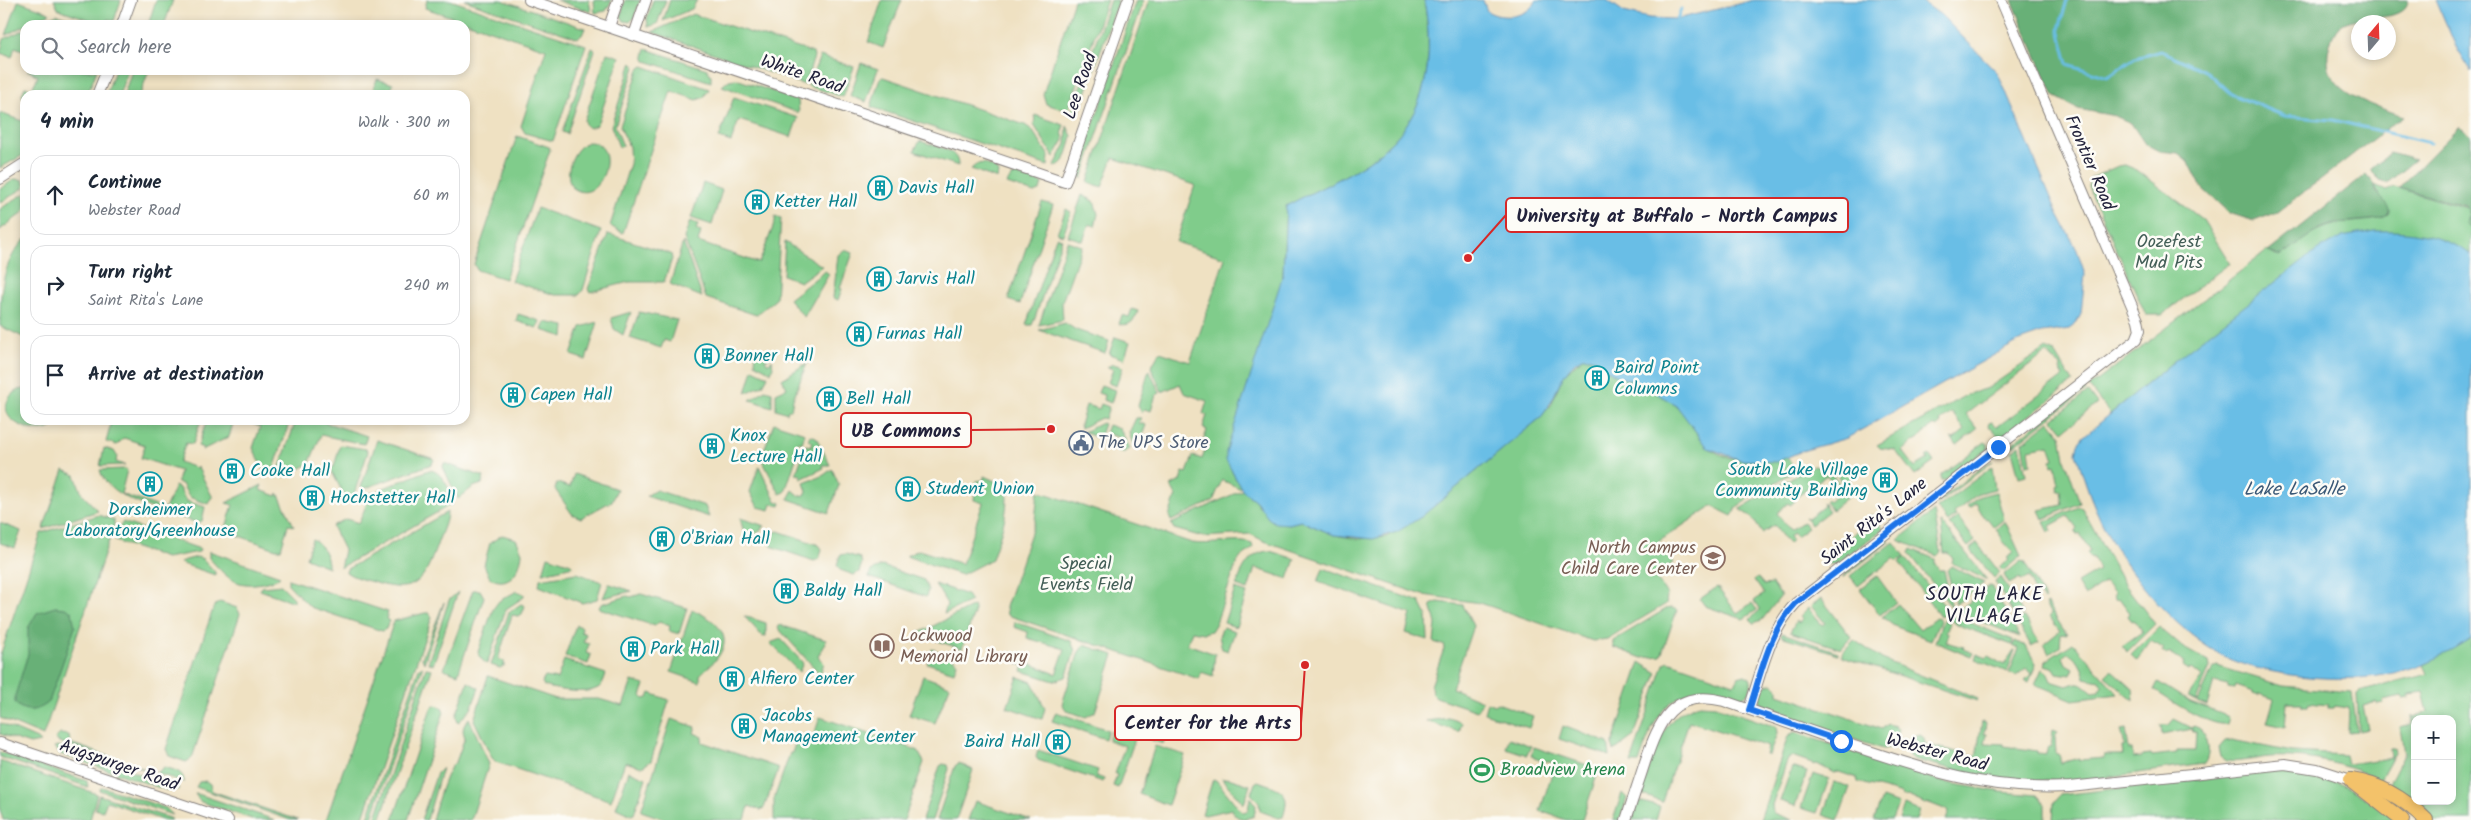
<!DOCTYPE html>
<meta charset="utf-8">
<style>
body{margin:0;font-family:Kalam,sans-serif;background:#f6f6f7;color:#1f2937}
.controls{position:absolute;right:15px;bottom:15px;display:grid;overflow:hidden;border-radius:10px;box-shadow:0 2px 8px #0003}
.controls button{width:45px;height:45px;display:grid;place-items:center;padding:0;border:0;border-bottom:1px solid #e0e1e3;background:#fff;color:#1f2937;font:25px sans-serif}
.compass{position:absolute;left:2351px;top:15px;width:45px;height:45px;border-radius:50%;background:#fff;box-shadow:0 2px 8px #0003;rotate:19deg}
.stop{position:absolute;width:15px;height:15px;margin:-11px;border:4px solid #1a73e8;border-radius:50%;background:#fff}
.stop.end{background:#1a73e8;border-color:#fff;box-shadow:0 1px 5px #0008}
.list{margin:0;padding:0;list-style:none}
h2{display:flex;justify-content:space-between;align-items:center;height:65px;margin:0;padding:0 20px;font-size:21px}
h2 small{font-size:16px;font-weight:400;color:#747a83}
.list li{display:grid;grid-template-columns:32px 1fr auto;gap:15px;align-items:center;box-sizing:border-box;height:80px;margin:0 10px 10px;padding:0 10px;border:1px solid #e0e1e3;border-radius:15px}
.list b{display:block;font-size:19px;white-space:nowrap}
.list p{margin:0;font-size:16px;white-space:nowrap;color:#747a83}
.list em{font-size:16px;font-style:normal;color:#747a83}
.icon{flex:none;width:28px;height:28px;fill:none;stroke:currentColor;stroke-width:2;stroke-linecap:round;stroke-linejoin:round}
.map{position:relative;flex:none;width:2471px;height:820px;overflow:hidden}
.search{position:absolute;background:#fff;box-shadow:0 2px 8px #0003;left:20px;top:20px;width:450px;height:55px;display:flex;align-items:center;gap:12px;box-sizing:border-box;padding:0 18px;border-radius:15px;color:#747a83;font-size:19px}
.panel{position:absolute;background:#fff;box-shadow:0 2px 8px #0003;left:20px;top:90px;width:450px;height:335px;border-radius:15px}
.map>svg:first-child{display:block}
.green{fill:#80cc8b;stroke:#517763;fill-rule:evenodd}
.forest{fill:#68b077;stroke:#456959}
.water{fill:#69bee6;stroke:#467090}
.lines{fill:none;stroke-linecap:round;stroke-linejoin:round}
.stream{stroke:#69bee6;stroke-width:3}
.tertiary-casing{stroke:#88827e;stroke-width:12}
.primary-casing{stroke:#88827e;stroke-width:16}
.tertiary{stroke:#fff;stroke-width:10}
.primary{stroke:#f3c26a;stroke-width:14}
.route{stroke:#1a73e8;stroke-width:6}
.labels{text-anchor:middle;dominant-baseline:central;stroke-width:5;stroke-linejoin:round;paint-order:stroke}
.street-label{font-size:18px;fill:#22223b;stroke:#fdfcf7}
.culture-label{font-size:18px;fill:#0d838f;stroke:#fdfcf7;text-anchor:start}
.park-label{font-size:18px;fill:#435e57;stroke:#fdfcf7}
.service-label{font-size:18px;fill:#4e5e75;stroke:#fdfcf7;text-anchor:start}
.education-label{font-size:18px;fill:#785e54;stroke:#fdfcf7;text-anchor:end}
.leisure-label{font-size:18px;fill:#27864d;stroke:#fdfcf7;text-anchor:start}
.water-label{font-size:19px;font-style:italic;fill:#3b5977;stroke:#fdfcf7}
.neighbourhood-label{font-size:19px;letter-spacing:1px;fill:#22223b;stroke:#fdfcf7}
.leader{fill:none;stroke:#d62828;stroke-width:2}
.callout-dot{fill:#d62828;stroke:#fdfcf7;stroke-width:2}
.callout{fill:#fdfcf7;stroke:#d62828;stroke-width:2}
.callout-label{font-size:19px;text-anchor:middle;font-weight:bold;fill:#22223b}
</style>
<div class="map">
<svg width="2471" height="820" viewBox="0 0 2471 820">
<rect width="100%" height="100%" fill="#fdfcf7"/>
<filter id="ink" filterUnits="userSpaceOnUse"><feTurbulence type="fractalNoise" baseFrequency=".02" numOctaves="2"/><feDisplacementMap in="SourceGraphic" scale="10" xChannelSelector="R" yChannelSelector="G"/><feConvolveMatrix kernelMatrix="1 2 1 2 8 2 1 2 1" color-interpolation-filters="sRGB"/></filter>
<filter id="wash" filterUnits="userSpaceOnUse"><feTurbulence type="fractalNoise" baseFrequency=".0096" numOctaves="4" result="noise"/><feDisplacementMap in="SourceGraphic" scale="20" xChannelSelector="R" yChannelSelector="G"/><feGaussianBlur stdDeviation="1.12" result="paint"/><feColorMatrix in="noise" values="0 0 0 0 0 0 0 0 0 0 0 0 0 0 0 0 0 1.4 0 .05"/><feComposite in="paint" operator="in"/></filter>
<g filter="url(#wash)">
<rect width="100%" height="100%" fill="#efe1c2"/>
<g class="green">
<polygon points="54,0 121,0 114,21 108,19 105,25 58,9"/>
<polygon points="156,0 173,0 164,25 148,25"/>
<polygon points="427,0 450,0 586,45 553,141 525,133 521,126 546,49 425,8"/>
<polygon points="464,0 502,0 585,28 582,35 577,38"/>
<polygon points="556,0 589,0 591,12"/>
<polygon points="594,0 612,0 606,11 595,13"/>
<polygon points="625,0 640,0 634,18 630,22 624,21 621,16"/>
<polygon points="653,0 666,0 657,24 648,27 647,19"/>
<polygon points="670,0 697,0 692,9 663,21"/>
<polygon points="882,0 902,0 883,48 868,42"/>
<polygon points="1074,0 1107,0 1068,111 1046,104 1043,94"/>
<polygon points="1110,0 1118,0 1081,108 1077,113 1071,114"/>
<polygon points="1136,0 1144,0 1082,179 1079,175 1079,167"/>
<path d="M1149,0H1424C1433,51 1431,105 1391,143C1363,171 1321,187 1286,206L1283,275L1232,472L1241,487L1239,488L1222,480L1213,501L1171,521L1169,516L1176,496L1171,486L1180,481L1183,472L1187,473L1193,456L1202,459L1207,445L1203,443L1207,430L1203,428L1207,415L1203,414L1207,401L1184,393L1180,384L1162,392L1151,367L1160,352L1190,362L1225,258L1176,242L1195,185L1113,158L1102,187L1088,182Z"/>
<polygon points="18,1 49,12 49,14 6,35"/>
<polygon points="57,14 88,25 34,25"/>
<polygon points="693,14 813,53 814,57 805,85 652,32"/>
<polygon points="25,29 25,51 15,47 12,57 0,53 4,39"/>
<polygon points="592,48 595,50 567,134 562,132"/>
<polygon points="646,49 707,69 711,75 711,82 646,61 644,56"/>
<polygon points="607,53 620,57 597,125 589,128 585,125 584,120"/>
<polygon points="820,56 854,67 843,97 808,86"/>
<polygon points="632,62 635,67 615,126 623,146 619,147 611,126"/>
<polygon points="861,63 878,69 866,102 850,96"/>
<polygon points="643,66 709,89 704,97 697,100 671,91 623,233 610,226 630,164 629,147 620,126 639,69"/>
<polygon points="27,70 97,70 87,95 25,95 25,102 22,95 25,87 32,89 38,76"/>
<polygon points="115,70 128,70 119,95 106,95"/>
<polygon points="132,70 149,70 140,95 124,95"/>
<polygon points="883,77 1025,125 1032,130 1049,156 1048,166 871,107 880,78"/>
<polygon points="377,79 393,84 390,95 371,95"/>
<polygon points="736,79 798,100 799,113 722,86 729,80"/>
<polygon points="734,97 798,118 791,137 739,120 731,142 719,138"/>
<polygon points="0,113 25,122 25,154 0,168"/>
<polygon points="1035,115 1064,125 1062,131 1064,140 1054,157 1034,125"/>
<path d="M1067,126L1072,136C1069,147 1067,164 1054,167L1066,144Z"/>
<polygon points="517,136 549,147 550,150 505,279 477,270 474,264"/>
<path d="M920,141C933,146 959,148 958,166L914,151Z"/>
<path d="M588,142C624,142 600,210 572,187C563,174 573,147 588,142Z"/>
<polygon points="984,163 995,168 998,173 997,179 971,169 977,164"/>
<polygon points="2125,165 2137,170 2203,220 2230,263 2162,315 2146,315 2088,186 2091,178 2118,166"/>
<polygon points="1017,175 1042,183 1040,191 1034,193 1007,184 1011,177"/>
<polygon points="15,179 23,180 25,187 0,203 0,189"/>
<polygon points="703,183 722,190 712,225 691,218"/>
<path d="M2375,185L2386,190L2394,187L2467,208L2469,212L2466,224L2471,229V254L2468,252L2179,357L2110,414L2089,387L2267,251L2276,256C2292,249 2303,237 2319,230C2340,220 2362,223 2383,218L2386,215Z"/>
<polygon points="25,193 25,211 0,230 0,209"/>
<polygon points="1082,195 1094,201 1098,214 1095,226 1089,224 1083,241 1068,236"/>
<polygon points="1042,202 1053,205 1020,304 1008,300"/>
<polygon points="537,208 601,231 583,290 579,295 555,295 511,281"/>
<polygon points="1066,209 1071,212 1063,235 1057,233"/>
<polygon points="775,216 781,218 776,299 756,315 706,298 684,238 690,221 698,224 696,230 701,232 698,242 759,263 775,222"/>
<polygon points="608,234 671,254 672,259 664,282 629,282 590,292 588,289"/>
<polygon points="1056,237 1062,239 1035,318 1032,325 1026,325"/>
<path d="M25,239V338L0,326C0,295 1,263 25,239Z"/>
<polygon points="1067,241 1082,246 1062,302 1063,320 1039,325"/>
<polygon points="683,242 702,297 670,284"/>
<polygon points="785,242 822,266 800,282 783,275"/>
<polygon points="844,250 853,253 840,288 842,289 838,300 833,298 838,255"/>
<polygon points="825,271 829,274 804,317 789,299"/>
<path d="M1132,309L1138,311C1135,321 1129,327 1119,324L1122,315L1129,317Z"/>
<polygon points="631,312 623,335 614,329 611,318"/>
<polygon points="639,312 677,320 670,342 664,340 661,348 630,338"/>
<polygon points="518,314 540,321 537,328 516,321"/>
<polygon points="545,322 565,326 564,337 542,330"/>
<polygon points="598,322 586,360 571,355 581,327"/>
<polygon points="1065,323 1076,330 1109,341 1105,353 1039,330"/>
<polygon points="1115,337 1130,342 1124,359 1109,354"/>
<polygon points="759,347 768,351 770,354 769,358 765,359 767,363 770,363 772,359 773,369 771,372 755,363 756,350"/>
<polygon points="2045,349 2055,353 2073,382 2003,436 1997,435 1988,425 1989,422 1992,421 1997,427 2064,376 2060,370 2061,367 2046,353 1966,414 1977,429 1957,445 1951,438 1954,439 1965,430 1952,413 1940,421 1941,423 1936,427 1934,425 1923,433 1915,442 1914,441 1903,451 1915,467 1928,459 1926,457 1929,455 1934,462 1915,476 1895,450 1880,448 1877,445 1968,394 1988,388"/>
<path d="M1584,357L1596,359C1607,374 1622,376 1638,383C1650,388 1664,397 1674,404C1688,415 1695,434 1707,446C1723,462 1768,465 1787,457L1796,470L1738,506L1732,516L1712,506L1658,542L1673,563L1655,577L1667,594L1666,604L1607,639L1593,641L1480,603L1423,595L1264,541L1250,534L1203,537L1174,529L1171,524L1242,490L1256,501L1259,507L1289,524L1301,521L1334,535L1358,539L1386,537L1421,517L1539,419L1551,405L1564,374Z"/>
<polygon points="807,363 793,399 791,410 788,410 787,413 776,409 776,393 787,388 782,379"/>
<polygon points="1113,364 1123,367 1116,386 1108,383 1113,369 1107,367"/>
<polygon points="753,369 768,376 763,385 746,393"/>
<polygon points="1149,370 1160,393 1156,395 1151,411 1144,409 1142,413 1138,406"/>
<polygon points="1101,385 1115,390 1111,403 1103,400 1104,395 1098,393"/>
<polygon points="2084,388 2086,390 2012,447 2014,442"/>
<path d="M25,389V420H59C50,437 23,430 11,419C0,407 10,389 25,389Z"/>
<polygon points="765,390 772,392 772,407 750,400"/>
<polygon points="2088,392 2097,404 2063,431 2053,419"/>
<polygon points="1101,404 1109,407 1105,419 1101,418 1081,428 1080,425 1086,405 1099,409"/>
<polygon points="1136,418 1141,418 1139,423 1146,425 1139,444 1134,447 1129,433"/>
<polygon points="112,420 201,420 193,444 186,443 179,462 196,468 197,466 213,498 211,498 208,504 189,497 182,484 177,482 180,471 141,458 145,445 124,438 117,445 106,442"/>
<polygon points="207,420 234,420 229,437 202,450 203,448 198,446"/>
<polygon points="252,420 290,420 273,472 267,470 266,474 253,448 260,427 251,423"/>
<polygon points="296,420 318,420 367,436 364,444 321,435 309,464 283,477 284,475 278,473"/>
<polygon points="2050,421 2061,435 2065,459 2080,503 2043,519 2039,510 2063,505 2061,491 2058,491 2057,485 2059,484 2055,465 2052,466 2051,460 2054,459 2049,445 2029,449 2031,464 2027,465 2023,442"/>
<polygon points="774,423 805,433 802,443 798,442 796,445 800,447 796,455 797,456 785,492 780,494 761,458"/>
<polygon points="1102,423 1104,424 1099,438 1083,432"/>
<polygon points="1108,425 1120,429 1130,449 1122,453 1116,451 1120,438 1105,433"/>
<polygon points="810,435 816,437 830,465 822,465 824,468 801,479 801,475 796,474 806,445 811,446 813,442 808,440"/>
<polygon points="377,440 434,459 432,464 363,489 361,487"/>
<polygon points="1985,442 1988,444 1988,448 1945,480 1941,480 1941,475"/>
<polygon points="340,445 366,449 368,452 353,497 348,497 347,501 329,466 334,467"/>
<polygon points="2020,445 2026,475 2019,477 2012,451"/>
<polygon points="104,448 114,451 117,456 116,462 125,465 100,466"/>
<polygon points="1993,461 1937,504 1936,502 1986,464"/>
<polygon points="444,463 484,477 482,484 473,487 458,499 443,467"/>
<polygon points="1851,465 1853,468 1849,484 1854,491 1851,494 1837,475"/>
<polygon points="759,466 776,501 781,503 780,506 772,504 770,510 758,507 750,492"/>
<polygon points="1814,466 1828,469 1849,496 1832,510 1825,502 1827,500 1829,502 1840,492 1827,475 1815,483 1816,485 1811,489 1809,488 1794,499 1795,501 1790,505 1788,503 1777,513 1790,530 1803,522 1808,528 1796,537 1793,533 1789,536 1791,540 1788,544 1774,525 1762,533 1753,519 1740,509 1804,470"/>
<polygon points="1992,467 1995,489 1979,493 1954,513 1956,516 1948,522 1937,508"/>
<path d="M123,469L127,470L121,494L165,509L175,486L179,488L186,501L205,507L202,521L198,523C170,513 107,501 100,470Z"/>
<polygon points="832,469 839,485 829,513 788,499 793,490 800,496 805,495 807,491 804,483 824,475"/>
<polygon points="64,470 75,475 82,494 98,511 43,529"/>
<path d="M429,470C442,470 453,493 452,504L340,568L344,550L332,526L346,519L359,523L371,493Z"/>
<polygon points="574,474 617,489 612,501 581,518 572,514 555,489 557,483 570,487"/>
<path d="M984,476L1006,486C1010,512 1000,535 992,559L961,575L906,556L919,550L962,564L983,503L974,500L976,481L984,480Z"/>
<polygon points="262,485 260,490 277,496 278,493 294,526 288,525 281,549 276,549 225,531 233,505 226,503"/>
<polygon points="656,490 705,506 709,517 646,496"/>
<path d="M1038,491L1192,543C1210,546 1240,538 1252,544L1253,548L1240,558L1236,565L1216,623L1211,631L1204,633L1192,631L1187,644L1215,654L1213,676L1201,672L1199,679L1007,615L1006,607L1035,521Z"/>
<polygon points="1996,492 2004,519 1994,527 1987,518 1985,519 1976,503 1969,508 1967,506 1980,496"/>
<polygon points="1823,503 1829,511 1811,525 1805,517 1808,518 1824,506"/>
<polygon points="2079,507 2082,508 2123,582 2155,624 2127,652 2122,646 2142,632 2134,620 2132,621 2128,616 2130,613 2119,598 2116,600 2113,595 2115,593 2105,582 2085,596 2077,583 2099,570 2093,557 2091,558 2087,552 2090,551 2080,534 2078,535 2075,530 2077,528 2068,516 2050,526 2052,531 2049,532 2044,522"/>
<polygon points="1934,511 1941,552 1937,556 1898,540"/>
<path d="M447,512C447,523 440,535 437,545C424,581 416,595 376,583C366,580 354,578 346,572L347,569Z"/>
<polygon points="1872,514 1883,529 1837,564 1826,564 1817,553 1818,550 1825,556 1872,520 1870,516"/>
<polygon points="99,515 114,520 114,526 43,736 0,718 0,656 41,533"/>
<polygon points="1958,517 1975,541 1968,547 1950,524"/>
<polygon points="740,518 765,526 753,536 744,533"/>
<polygon points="2005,521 2021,556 2003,571 1999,567 2009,560 2007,558 2014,553 2001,539 2002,538 1996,529"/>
<polygon points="123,522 200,549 199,552 166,558 115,541 119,528"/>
<polygon points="0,523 21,531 15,548 0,543"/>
<polygon points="1941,523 1944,525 1987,580 1952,563 1953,559 1948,553 1944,553"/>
<polygon points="778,531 819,545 822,549 819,559 814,561 773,547 770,543 773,533"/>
<path d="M502,535L516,539L522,552C521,569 510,589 490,578L484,565L490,543Z"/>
<path d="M312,539C321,542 329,558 328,567L306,558Z"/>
<polygon points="1888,539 1890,541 1842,578 1846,572"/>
<polygon points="1894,542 1905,556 1897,561 1894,558 1858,586 1850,576"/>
<polygon points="1977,543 2000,573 1994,578 1970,549"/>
<polygon points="1911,549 1935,559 1935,564 1939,570 1944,570 1952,608 1909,553"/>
<path d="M209,551L280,576C276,581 269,581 262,583C234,588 227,577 209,558Z"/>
<path d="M1270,551L1295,559L1288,579L1255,568L1248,590L1236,586C1242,570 1250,551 1270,551Z"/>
<polygon points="846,554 860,558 862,563 859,572 854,575 840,570 837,565 840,555"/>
<polygon points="548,556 571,564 573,566 543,573"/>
<polygon points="197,557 203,559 215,572 215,575 180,563 182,561"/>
<polygon points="1905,557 1948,610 1941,617 1899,562"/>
<polygon points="2021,561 2024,562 2045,600 2043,601 2038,593 2036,594 2029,577 2021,581 2020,578 2009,584 2004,575"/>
<polygon points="882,566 924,580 928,590 926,597 869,577 871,571"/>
<polygon points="1951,566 1984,583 1956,604 1947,570"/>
<polygon points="1323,568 1420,602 1427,616 1428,640 1406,633 1411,614 1318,582"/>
<polygon points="577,573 602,582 597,599 582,603 539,586 540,579"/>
<polygon points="1877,576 1896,602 1880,615 1860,589"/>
<polygon points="2001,577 2023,614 2016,618 1995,582"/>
<polygon points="1758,578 1764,585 1772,584 1781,596 1762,620 1754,623 1750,619 1760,610 1754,601 1764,594 1754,580"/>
<polygon points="288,579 388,612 386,619 389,621 386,629 382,631 310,607 288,584"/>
<polygon points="609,584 610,584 632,591 603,598"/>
<polygon points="935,584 967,595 971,601 944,614 947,604"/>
<polygon points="281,585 294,598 294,602 260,590 262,587"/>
<polygon points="1989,586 1992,587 2020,637 1957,612"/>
<polygon points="1717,587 1737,613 1752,603 1757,610 1743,619 1705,606 1700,599"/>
<polygon points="1235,589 1247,593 1236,627 1224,623"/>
<polygon points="473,590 480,590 484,597 458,674 444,669"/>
<polygon points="517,591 524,594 524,597 506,609 487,664 481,659 478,652 493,609 499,601"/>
<polygon points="458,592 433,665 428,663 449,600"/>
<polygon points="641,594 687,608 679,634 669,631 670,626 659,622 655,626 599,608 601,604 627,596 631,597"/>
<polygon points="1821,598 1851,637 1841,649 1790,632 1796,621 1799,623 1803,618 1800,616 1808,608 1822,625 1825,623 1811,606"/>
<polygon points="220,602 237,608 240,614 192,758 186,762 169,756 166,749 214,606"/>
<polygon points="444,602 444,603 424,663 422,658"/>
<polygon points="1438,602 1463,605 1473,626 1452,688 1482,701 1477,711 1436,697 1432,693 1431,686 1445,646 1434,642 1436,624 1431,605"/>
<polygon points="521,604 525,606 522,614 518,616 512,615 498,659 504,661 504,666 500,668 491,665 509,612"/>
<polygon points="1898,604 1920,630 1937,617 1940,621 1931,640 1894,626 1882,617"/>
<polygon points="2047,604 2067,635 2061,634 2060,647 2049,654 2044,644 2060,631 2049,616 2051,614 2045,605"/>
<polygon points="973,606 975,610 962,649 917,634"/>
<polygon points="1672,608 1677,610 1661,656 1642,658 1613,647 1613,641 1666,609"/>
<path d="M692,610C708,615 733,632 721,652C717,661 706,668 700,675V682L671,672Z"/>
<polygon points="425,613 429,613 432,617 362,820 326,820 394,621"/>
<polygon points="1951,615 2013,640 2012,645 1963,627 1946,618"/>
<polygon points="744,616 766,623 766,636 763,637"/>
<polygon points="2024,617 2039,642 2031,646 2017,621"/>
<polygon points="1943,620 1950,623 1946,633 1949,634 1946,642 1964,647 1963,649 1973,653 1971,657 1935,642"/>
<polygon points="1015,622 1071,641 1075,651 1066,677 1054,681 1022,671 1024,666 1018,664 1019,659 1056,674 1065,649 1027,638 1028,632 1014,627"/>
<polygon points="576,625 582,627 581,632 586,634 583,642 589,644 586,653 591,655 588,664 565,656"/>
<polygon points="780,625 826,640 818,657 824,663 820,674 778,628"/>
<polygon points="1223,627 1235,631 1228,651 1222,649 1219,636"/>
<polygon points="2159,627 2182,647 2209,662 2210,667 2196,701 2188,697 2202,677 2191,668 2189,670 2183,666 2185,663 2169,653 2167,655 2162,651 2163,649 2151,641 2137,661 2131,655"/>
<polygon points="1782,633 1838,652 1838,654 1781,636"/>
<polygon points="781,639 803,663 799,672 770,643"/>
<path d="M2471,639V820H2434L2388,785L2404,754L2400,727L2413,724L2412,715L2414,717L2428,712L2423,692L2409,694V697L2403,698L2402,696L2383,700L2384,703L2377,704L2376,702L2363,706L2368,729L2359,731L2357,694L2359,692L2428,674L2424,664ZM2415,719H2452V801H2415Z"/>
<polygon points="1854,640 1882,659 1978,699 1977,701 1842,657 1842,653"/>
<polygon points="2015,641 2026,646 2036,664 2029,682 2025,680 2031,674 2026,668 2016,676 2009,673 2019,649 2013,646"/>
<path d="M2073,643L2118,694L2073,700L2035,684L2042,669L2047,672L2051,681L2067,686C2082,680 2081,683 2093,692L2100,691L2102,686L2099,681L2085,678C2084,672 2077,654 2067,653L2063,657L2066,664L2073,668L2070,675L2057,673L2054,668L2045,665L2046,661Z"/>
<polygon points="1084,645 1114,655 1095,712 1086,717 1067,711 1062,704 1079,652"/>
<polygon points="932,649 951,656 957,663 954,672 927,663"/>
<polygon points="2014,650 2015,650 2007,672 1975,659 1977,654 1987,658 1988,656 2004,665"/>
<path d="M564,660L606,674C604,679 603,685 598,688C587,695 556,690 544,686L542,682L545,677L557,679Z"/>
<path d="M1668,661L1734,684L1738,677L1745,675L1750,678C1754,686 1748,696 1739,699C1729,698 1720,692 1709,692C1663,688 1651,728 1639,763H1631L1664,664Z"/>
<polygon points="1640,662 1657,673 1634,736 1614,751 1612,745"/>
<polygon points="423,666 371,820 367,820 419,668"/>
<polygon points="2217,666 2283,686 2352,692 2357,731 2348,732 2349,708 2335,706 2334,708 2328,708 2328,705 2309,703 2308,706 2302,706 2302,703 2287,703 2285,727 2267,723 2274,699 2260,694 2259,696 2253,694 2253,692 2235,686 2234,689 2228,688 2228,685 2214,682 2207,706 2198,702 2213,668"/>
<polygon points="426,668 432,669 380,820 375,820"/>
<polygon points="2110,671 2113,671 2133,689 2134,700 2105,676"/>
<polygon points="488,676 556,699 599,699 623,706 632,681 645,685 641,696 644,699 648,698 650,693 669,700 651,761 642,767 625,762 611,801 496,762 492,758 474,720"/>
<polygon points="923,676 950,686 935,723 909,715"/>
<polygon points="1018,677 1032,682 1045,708 1042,719 1007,707"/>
<polygon points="468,682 479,688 471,709 458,723 456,716"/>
<path d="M2158,682L2188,701L2229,717L2227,724C2210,727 2169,700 2154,690Z"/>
<path d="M1772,683L1778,688V694L1882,729L1888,724L1895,726L1898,731C1897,741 1893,749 1882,749L1767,709C1757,703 1760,694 1764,686Z"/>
<polygon points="1487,702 1494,705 1497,703 1533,716 1529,728 1484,713"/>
<polygon points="436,705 442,707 444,712 408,820 393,820 431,708"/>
<path d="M1700,705L1716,706L1776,727L1777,733L1769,755H1766L1768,747L1689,721L1662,802L1641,794C1653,760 1659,712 1700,705Z"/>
<polygon points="1056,712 1108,730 1105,739 1052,721"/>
<polygon points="820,717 917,750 924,762 904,820 774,820 774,799 790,753 792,753 797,738 812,741"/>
<polygon points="1116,717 1166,734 1163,744 1116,728 1114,723"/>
<path d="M469,718L489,764L471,820H432C436,807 446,767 456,762L465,737C461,729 464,725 469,718Z"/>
<polygon points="1449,718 1462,723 1459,732 1426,721"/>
<polygon points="671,719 696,727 694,733 703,737 702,742 779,768 764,808 760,810 749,806 745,820 667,820 641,811"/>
<path d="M2174,719L2192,728L2194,726C2207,731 2213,752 2204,764L2079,781H2019L1978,776L1913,759L1909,756L1907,749L1910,737L1919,734L1924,738L1925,744L1976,757L1982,722L1986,723L1984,734H1987L1985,743L2004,744V746L2037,751V753L2046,754L2048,746L2051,747L2053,730L2058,732L2055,737L2056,754H2059L2061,763L2079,758V760L2104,758V755H2123L2122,747L2125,746L2121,730L2126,729L2129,750H2132L2133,758L2143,757V755L2151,754L2152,756L2177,753V751H2195L2196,732H2193L2192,729L2162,735L2161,725H2169Z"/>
<polygon points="0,723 37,739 40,742 30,744 0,734"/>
<polygon points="1563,726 1608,743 1610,756 1559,739"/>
<polygon points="1111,731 1135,739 1118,788 1113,786 1117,775 1115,774 1125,746 1108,740"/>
<path d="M1794,732L1943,782L2001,792L2037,795L2045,804V820H1946L1949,812L1947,810L1929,803L1925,804L1908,796L1903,797L1902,794C1887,789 1874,787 1858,782L1857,778L1839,772L1834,773L1817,764L1813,765L1812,763L1792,756L1788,758L1772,805L1773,813L1792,820H1760L1788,736Z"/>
<path d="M60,734L69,735L70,743L157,773L164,767C174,770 184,771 184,782L59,742L55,739Z"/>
<polygon points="1509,738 1531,746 1527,755 1506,748"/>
<path d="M2232,740L2292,752L2345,755L2347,764L2391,758L2390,749H2394L2395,753L2380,780C2346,764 2308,755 2270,757C2256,758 2241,763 2227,761L2221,757L2219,748L2225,741Z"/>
<polygon points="58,746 177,787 180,789 169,791 60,754 54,747"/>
<polygon points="1155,746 1185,755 1168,805 1139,794"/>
<polygon points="1534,747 1599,769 1582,820 1566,820 1540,811 1555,764 1531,756"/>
<polygon points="1038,750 1098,770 1096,776 1104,779 1103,782 1038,760 1036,757"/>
<polygon points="0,752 87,781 88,787 0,757"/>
<polygon points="0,761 97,794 90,820 3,820 0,810"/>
<polygon points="959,763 973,770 956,820 937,820 955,766"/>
<polygon points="943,764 948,765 949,769 932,820 922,820 940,766"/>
<polygon points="1792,767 1807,772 1795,806 1780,801"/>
<polygon points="442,768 427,820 421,820 437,773"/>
<path d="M2279,770C2333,773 2356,791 2399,820H2053L2054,802L2060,795Z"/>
<polygon points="629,771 646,778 634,814 631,815 616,808"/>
<polygon points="1813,774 1829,779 1817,813 1801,808"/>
<polygon points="1228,778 1250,785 1244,804 1222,779"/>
<path d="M1213,779L1216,780L1242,812L1248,811L1250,797L1256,806L1254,816C1245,820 1235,820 1232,809L1205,815L1202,814Z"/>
<polygon points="206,781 210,784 212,791 298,820 290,820 196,787 199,782"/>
<path d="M1258,781C1280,789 1292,790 1283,817L1279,818L1260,811L1259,802L1251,794L1255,783Z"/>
<polygon points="1834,782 1850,787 1838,820 1823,815"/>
<polygon points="102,787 166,808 172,815 99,790"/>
<polygon points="1622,793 1627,798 1620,820 1613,820"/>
<polygon points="195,794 198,794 275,820 255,820 201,802"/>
<polygon points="99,795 172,819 171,820 162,820 107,801 103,811 95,809"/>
<polygon points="1882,798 1898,804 1892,820 1874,820"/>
<polygon points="975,801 1031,820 968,820"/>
<polygon points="1639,801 1660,807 1656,820 1632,820"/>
<polygon points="1904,805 1919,811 1916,820 1899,820"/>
</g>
<g class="forest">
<path d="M2012,0H2409C2402,26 2358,12 2341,25C2333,31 2330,43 2328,52C2323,93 2373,105 2403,116L2278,212L2254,221L2229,213L2202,188L2189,162L2178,153L2159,151L2145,144L2131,123L2115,116L2078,109L2054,96Z"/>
<polygon points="2459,127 2471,135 2471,229 2466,224 2469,212 2465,206 2399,188"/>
<polygon points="2390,153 2415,160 2387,183 2380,180 2370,170"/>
<path d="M2366,174C2368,177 2372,180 2374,184C2376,187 2375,191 2378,195C2385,202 2400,213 2380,219L2337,223L2319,229L2280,256L2268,252Z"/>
<path d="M55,607L65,608L72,612L75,627L49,702C39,711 25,714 15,703V696L28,654V628L37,613Z"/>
</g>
<g class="water">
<path d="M1424,0H1483L1487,11C1501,20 1529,18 1536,0H1607L1624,12L1649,18L1677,19L1754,0H1920L1941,15L1998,73L2057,212L2077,250L2085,274L2081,314L2076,324L2069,329L2042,333L2019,341L1847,438L1802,451L1776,462L1741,460L1708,448L1676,405L1639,383L1619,377L1601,366L1596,359L1584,357C1558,369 1558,400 1539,419L1421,517L1397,532L1373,539L1334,535L1301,521L1289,524L1275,523L1268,518L1256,501L1242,490L1226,460V452L1283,275L1286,206C1321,187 1363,171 1391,143C1431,104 1433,51 1424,0Z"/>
<polygon points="2436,0 2471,0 2471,72 2456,47"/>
<path d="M2375,231C2411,230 2439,235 2471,254V639C2423,670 2380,681 2324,678C2293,677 2248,669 2221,655C2169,626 2119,564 2096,510C2088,492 2082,472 2076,453L2078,444L2084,436L2179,357L2309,256L2342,237Z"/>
</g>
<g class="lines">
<g class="stream">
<polyline points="2067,0 2059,29 2068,64 2107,77 2135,58 2161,51 2207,72 2231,94 2285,116 2333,120 2430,143"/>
<polyline points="1677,19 1681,9"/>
</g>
</g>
</g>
<g filter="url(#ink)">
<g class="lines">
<g class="tertiary-casing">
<g id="tertiary">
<polyline points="529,0 1065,182 1128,0"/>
<polyline points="122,25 131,0"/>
<polyline points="609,27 618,0"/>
<polyline points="634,35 646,0"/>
<polyline points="97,95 107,70"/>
<polyline points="0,179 25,163"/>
<path d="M1749,709C1761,674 1769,631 1796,603L2136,340L2140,330L2138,320L2001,0"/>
<polyline points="0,743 228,820"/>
<path d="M1626,820C1632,801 1639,781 1645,762C1659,721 1673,688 1724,701C1768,716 1811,731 1854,746C1927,771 1991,791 2070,787L2285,764L2317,769L2351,780"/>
</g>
</g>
<g class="primary-casing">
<g id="primary">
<path d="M2351,780C2380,784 2405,799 2426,820"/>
<polyline points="2351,780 2402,820"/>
</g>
</g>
<use href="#tertiary" class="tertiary"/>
<use href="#primary" class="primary"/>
</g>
</g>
<g class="lines" filter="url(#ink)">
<path class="route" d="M1841,741L1749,710C1761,674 1769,631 1796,603L1998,447"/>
</g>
<defs>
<g id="building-ring" transform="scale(1.25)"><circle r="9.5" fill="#fdfcf7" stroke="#0f9aa8" stroke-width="1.5"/><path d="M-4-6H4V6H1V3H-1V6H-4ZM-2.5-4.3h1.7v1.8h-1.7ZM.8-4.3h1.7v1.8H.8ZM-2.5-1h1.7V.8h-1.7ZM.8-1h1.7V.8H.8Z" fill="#0f9aa8"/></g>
<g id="civic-ring" transform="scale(1.25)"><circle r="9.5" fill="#fdfcf7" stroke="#5c6f8a" stroke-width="1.5"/><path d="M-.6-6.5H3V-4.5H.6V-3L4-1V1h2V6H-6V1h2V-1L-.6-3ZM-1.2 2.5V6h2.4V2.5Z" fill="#5c6f8a"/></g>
<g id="school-ring" transform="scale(1.25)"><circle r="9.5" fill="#fdfcf7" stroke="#8d6e63" stroke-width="1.5"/><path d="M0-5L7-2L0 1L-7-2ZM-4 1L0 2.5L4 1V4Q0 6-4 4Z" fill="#8d6e63"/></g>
<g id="library-ring" transform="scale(1.25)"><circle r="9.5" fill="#fdfcf7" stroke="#8d6e63" stroke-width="1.5"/><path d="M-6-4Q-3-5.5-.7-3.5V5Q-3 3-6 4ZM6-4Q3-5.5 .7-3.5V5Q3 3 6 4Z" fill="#8d6e63"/></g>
<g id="stadium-ring" transform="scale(1.25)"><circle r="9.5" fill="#fdfcf7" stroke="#2e9e5b" stroke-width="1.5"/><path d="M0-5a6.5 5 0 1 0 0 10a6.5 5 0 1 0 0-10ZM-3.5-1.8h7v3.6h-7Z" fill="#2e9e5b"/></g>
</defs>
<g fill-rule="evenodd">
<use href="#building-ring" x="880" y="188"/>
<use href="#building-ring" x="757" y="202"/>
<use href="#building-ring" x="879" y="279"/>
<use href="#building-ring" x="859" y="334"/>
<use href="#building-ring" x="707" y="356"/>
<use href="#building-ring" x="1597" y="378"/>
<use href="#building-ring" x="513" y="395"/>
<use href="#building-ring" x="829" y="399"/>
<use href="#civic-ring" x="1081" y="443"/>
<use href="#building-ring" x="712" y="446"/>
<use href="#building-ring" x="232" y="471"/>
<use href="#building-ring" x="1885" y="480"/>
<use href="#building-ring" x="150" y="484"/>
<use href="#building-ring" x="908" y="489"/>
<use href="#building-ring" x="312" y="498"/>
<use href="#building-ring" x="662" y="539"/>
<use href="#school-ring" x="1713" y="558"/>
<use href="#building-ring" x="786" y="591"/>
<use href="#library-ring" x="882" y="646"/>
<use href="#building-ring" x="633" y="649"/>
<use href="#building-ring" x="732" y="679"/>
<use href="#building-ring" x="744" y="726"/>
<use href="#building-ring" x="1058" y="742"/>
<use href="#stadium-ring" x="1482" y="770"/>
</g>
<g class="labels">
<g class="street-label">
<text transform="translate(802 75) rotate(19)">White Road</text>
<text transform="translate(1081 86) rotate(-71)">Lee Road</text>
<text transform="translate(2089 163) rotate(67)">Frontier Road</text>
<text transform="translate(1874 522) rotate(-38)">Saint Rita's Lane</text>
<text transform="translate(1937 753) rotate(15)">Webster Road</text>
<text transform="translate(119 766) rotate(19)">Augspurger Road</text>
</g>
<g class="culture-label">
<text x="898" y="188">Davis Hall</text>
<text x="774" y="202">Ketter Hall</text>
<text x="896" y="279">Jarvis Hall</text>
<text x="876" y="334">Furnas Hall</text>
<text x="724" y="356">Bonner Hall</text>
<text x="1614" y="368">Baird Point<tspan x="1614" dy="21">Columns</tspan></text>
<text x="530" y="395">Capen Hall</text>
<text x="846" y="399">Bell Hall</text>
<text x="730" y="436">Knox<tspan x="730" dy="21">Lecture Hall</tspan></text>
<text x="1868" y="470" text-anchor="end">South Lake Village<tspan x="1868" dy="21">Community Building</tspan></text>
<text x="250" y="471">Cooke Hall</text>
<text x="926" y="489">Student Union</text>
<text x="330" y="498">Hochstetter Hall</text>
<text x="150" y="510" text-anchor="middle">Dorsheimer<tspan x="150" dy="21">Laboratory/Greenhouse</tspan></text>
<text x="680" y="539">O'Brian Hall</text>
<text x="804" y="591">Baldy Hall</text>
<text x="650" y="649">Park Hall</text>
<text x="750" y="679">Alfiero Center</text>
<text x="762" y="716">Jacobs<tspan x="762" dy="21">Management Center</tspan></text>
<text x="1040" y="742" text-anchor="end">Baird Hall</text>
</g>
<g class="park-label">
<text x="2169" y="242">Oozefest<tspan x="2169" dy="21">Mud Pits</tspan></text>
<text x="1086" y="564">Special<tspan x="1086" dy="21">Events Field</tspan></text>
</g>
<g class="service-label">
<text x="1098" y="443">The UPS Store</text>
</g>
<g class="education-label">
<text x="1696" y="548">North Campus<tspan x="1696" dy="21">Child Care Center</tspan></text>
<text x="900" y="636" text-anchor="start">Lockwood<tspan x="900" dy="21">Memorial Library</tspan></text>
</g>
<g class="leisure-label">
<text x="1500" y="770">Broadview Arena</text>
</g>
<g class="water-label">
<text x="2294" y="490">Lake LaSalle</text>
</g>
<g class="neighbourhood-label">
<text x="1985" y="595">SOUTH LAKE<tspan x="1985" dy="22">VILLAGE</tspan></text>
</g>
</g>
<path class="leader" d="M1468 258L1506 215M1051 429L971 430M1305 665L1301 723"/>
<g class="callout-dot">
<circle cx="1468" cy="258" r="5"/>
<circle cx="1051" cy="429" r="5"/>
<circle cx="1305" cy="665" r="5"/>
</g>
<g class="callout">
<rect x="1506" y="198" width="342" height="34" rx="5"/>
<rect x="841" y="413" width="130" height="34" rx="5"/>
<rect x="1115" y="706" width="186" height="34" rx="5"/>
</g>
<g class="callout-label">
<text x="1677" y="222">University at Buffalo - North Campus</text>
<text x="906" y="437">UB Commons</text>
<text x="1208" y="729">Center for the Arts</text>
</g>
</svg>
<div class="controls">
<button>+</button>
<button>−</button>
</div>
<svg class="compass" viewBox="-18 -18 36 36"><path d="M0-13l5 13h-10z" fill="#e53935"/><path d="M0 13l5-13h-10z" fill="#747a83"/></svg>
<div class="stop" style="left:1841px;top:741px"></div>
<div class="stop end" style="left:1998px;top:447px"></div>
<div class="search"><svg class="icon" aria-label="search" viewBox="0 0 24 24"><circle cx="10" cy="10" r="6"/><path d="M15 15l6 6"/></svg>Search here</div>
<section class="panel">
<h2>4 min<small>Walk · 300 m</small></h2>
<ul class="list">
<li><svg class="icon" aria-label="ahead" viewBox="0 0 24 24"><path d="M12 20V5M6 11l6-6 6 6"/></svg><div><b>Continue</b><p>Webster Road</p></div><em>60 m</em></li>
<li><svg class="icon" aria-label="right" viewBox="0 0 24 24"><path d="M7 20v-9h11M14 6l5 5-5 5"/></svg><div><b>Turn right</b><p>Saint Rita's Lane</p></div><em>240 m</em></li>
<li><svg class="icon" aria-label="arrive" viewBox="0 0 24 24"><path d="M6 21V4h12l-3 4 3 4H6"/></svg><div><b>Arrive at destination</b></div></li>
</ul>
</section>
</div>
